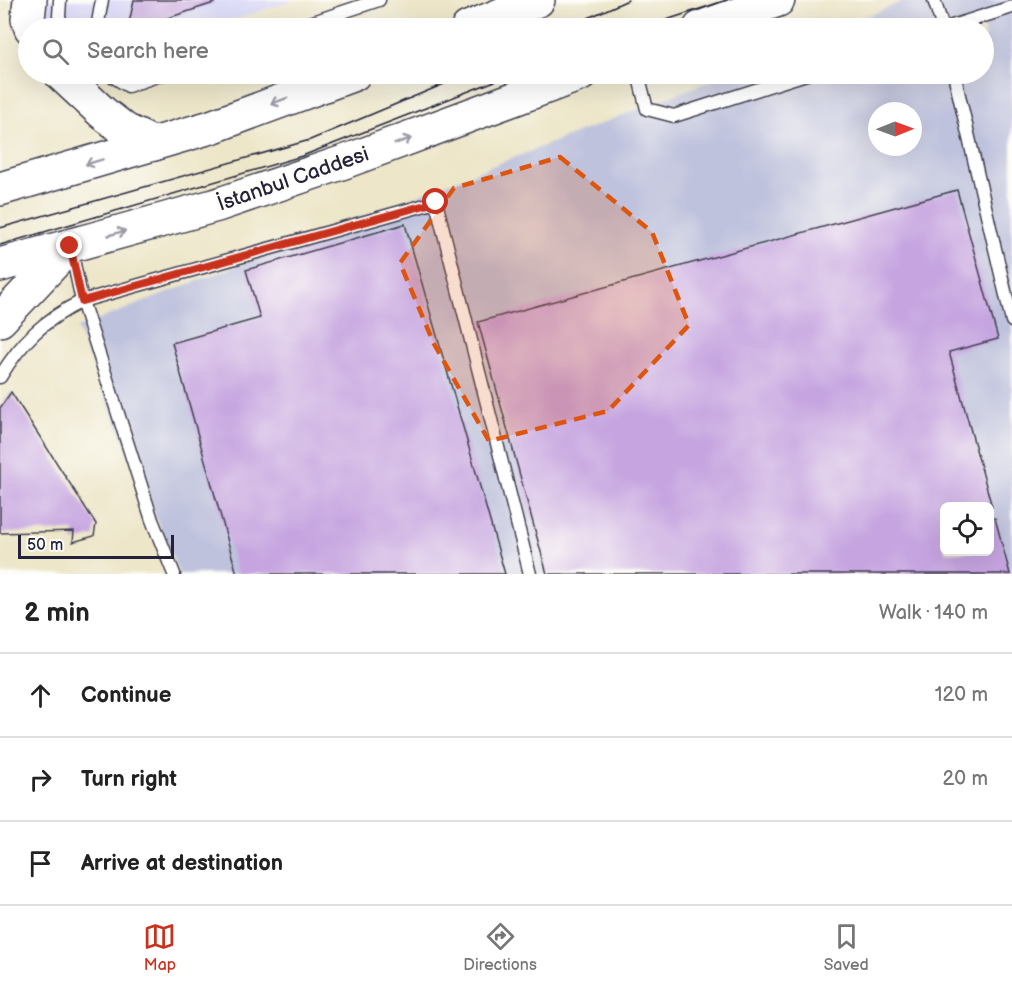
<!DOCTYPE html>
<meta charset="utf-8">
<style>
body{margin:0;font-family:"Balsamiq Sans",sans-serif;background:#f2f2f2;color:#222}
.controls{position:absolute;right:18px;bottom:18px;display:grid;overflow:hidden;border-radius:9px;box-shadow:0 6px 24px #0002}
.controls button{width:54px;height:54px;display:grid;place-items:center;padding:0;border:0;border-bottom:2px solid #e0e0e0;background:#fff;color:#222;font:30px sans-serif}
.compass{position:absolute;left:868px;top:102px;width:54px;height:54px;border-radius:50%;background:#fff;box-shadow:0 6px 24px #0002;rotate:89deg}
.scale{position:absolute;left:18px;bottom:15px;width:156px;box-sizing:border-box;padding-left:6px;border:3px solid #22223b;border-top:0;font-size:16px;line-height:21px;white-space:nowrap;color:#22223b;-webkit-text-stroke:4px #fdfcf7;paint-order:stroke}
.stop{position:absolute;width:18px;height:18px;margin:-14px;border:4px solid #c8321e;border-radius:50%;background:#fff}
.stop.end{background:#c8321e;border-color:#fff;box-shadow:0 2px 6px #0008}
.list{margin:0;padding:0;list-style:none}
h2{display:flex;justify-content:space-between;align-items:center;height:78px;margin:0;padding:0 24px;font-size:26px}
h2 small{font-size:20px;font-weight:400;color:#767676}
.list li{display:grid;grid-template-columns:39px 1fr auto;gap:18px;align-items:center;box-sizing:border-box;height:84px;padding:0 24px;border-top:2px solid #e0e0e0}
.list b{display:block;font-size:22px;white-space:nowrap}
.list em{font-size:20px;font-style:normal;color:#767676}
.icon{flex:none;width:33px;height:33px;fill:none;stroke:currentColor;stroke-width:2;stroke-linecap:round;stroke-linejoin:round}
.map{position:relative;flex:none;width:1012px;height:574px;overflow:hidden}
.search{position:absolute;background:#fff;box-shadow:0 6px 24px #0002;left:18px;right:18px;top:18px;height:66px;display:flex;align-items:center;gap:15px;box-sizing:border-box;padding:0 21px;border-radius:33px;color:#767676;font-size:22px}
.sheet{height:330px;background:#fff}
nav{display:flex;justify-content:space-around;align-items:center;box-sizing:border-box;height:84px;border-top:2px solid #e0e0e0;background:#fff;font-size:16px;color:#767676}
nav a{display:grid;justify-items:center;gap:3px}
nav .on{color:#c8321e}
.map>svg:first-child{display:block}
.built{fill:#d8d7f8}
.industrial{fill:#bfc2dd;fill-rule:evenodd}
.building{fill:#c6a4e0}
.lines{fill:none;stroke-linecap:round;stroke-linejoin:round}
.service-casing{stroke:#403f50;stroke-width:15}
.trunk-casing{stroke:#403f50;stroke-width:36}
.service{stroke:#fff;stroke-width:12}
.trunk{stroke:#fff;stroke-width:33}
.tram{stroke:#22223b;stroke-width:1.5}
.oneway{stroke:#9c9ca7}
.route{stroke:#c8321e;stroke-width:8}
.marked{fill:#de560e;fill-opacity:0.2;stroke:#de560e;stroke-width:4.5;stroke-dasharray:12 8;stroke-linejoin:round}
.labels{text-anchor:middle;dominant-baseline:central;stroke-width:5;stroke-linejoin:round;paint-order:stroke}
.street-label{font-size:21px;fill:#22223b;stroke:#fdfcf7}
</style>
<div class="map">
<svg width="1012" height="574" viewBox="0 0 1012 574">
<rect width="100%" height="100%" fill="#fdfcf7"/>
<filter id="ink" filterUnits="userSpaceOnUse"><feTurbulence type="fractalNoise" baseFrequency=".0167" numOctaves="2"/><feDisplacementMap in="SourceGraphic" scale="12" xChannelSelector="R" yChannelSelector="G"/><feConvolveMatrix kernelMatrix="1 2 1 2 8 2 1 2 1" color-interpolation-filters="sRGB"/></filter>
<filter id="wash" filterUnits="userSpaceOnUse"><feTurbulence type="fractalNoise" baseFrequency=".008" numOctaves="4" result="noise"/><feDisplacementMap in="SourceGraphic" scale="24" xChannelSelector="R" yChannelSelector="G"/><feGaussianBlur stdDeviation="1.35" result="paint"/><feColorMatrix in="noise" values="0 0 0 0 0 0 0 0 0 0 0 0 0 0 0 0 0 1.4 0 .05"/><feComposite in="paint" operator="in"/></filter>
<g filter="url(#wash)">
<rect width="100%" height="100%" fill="#ede6c9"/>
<polygon class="built" points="36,0 294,0 209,28 77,28 35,6"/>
<path class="industrial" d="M907,0H1012V574H179L77,328L728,74H984V28H838ZM877,111H913V147H877ZM944,506H990V552H944Z"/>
<g id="blocks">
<g class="building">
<polygon points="134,0 213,0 214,3 137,28 128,28"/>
<polygon points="957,190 998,339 949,352 992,507 945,507 945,552 990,552 990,519 995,518 1010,574 547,574 478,322"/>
<polygon points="405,224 505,574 237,574 172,343 260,318 246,270"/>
<polygon points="11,392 96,524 94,536 73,542 74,531 0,533 0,408"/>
</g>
</g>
</g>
<g filter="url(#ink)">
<use href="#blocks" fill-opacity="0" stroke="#403f50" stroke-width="1.5"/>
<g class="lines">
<g class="service-casing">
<g id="service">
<polyline points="60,0 59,16 62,28"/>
<polyline points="934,0 943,28"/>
<polyline points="97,28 102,0"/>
<polyline points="295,28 379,0"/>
<polyline points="946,28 1012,7"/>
<polyline points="109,74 128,86 163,74"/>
<polyline points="638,74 647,109 674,116 806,74"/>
<polyline points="954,74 1012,321"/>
<polyline points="71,250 82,301 152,520 174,574"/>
<path d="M0,377C22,341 44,320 82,301L436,202L530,574"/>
</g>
</g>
<g class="trunk-casing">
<g id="trunk">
<polyline points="30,0 28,19 31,28"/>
<polyline points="468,28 538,0"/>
<polyline points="700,28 778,0"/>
<polyline points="61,74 103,113 125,130 154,144"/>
<polyline points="0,189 211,127 354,74"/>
<polyline points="0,265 217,205 344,162 581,74"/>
<polyline points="0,320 69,247"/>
</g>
</g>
<use href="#service" class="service"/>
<use href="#trunk" class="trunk"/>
<g class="tram">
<polyline points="566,28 628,0"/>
<polyline points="642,28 727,0"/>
<polyline points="0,228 310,140 468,74"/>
<polyline points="0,245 302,156 513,74"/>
</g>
</g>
<defs><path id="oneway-shaft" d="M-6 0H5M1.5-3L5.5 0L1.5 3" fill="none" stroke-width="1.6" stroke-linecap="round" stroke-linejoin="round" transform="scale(1.5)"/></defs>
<g class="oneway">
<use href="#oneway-shaft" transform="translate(279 101) rotate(159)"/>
<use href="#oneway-shaft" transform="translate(403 141) rotate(-20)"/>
<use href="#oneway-shaft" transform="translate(94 162) rotate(163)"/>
<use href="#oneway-shaft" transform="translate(117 233) rotate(-16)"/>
</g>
</g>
<g class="lines" filter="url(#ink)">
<polyline class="route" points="70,246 82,301 436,202"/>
</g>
<path class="marked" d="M560,157L652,232L689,325L608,411L489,441L434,344L400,263L454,188Z"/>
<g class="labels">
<g class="street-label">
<text transform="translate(293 179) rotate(-19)">İstanbul Caddesi</text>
</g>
</g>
</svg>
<div class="controls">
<button><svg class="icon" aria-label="locate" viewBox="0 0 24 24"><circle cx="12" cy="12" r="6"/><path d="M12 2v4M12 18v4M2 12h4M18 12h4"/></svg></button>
</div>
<svg class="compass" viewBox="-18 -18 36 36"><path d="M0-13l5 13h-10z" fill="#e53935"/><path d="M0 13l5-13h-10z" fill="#767676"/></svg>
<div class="scale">50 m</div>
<div class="stop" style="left:436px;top:202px"></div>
<div class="stop end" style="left:70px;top:246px"></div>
<div class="search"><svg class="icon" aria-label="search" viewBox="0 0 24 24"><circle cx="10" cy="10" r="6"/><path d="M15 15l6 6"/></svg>Search here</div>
</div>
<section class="sheet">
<h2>2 min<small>Walk · 140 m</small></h2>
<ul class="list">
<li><svg class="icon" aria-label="ahead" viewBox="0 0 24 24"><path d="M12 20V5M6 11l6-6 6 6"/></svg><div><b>Continue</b></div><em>120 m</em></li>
<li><svg class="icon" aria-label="right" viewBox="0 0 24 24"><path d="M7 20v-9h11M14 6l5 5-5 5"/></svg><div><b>Turn right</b></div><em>20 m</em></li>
<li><svg class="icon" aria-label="arrive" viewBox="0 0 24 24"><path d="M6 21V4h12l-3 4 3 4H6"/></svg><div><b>Arrive at destination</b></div></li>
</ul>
</section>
<nav>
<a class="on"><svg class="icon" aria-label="map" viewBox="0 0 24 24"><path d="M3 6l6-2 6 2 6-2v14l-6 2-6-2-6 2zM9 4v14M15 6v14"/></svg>Map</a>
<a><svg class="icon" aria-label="directions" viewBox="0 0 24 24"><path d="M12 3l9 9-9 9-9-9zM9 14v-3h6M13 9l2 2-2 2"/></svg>Directions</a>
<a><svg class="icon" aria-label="saved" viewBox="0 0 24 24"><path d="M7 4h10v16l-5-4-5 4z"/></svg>Saved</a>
</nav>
